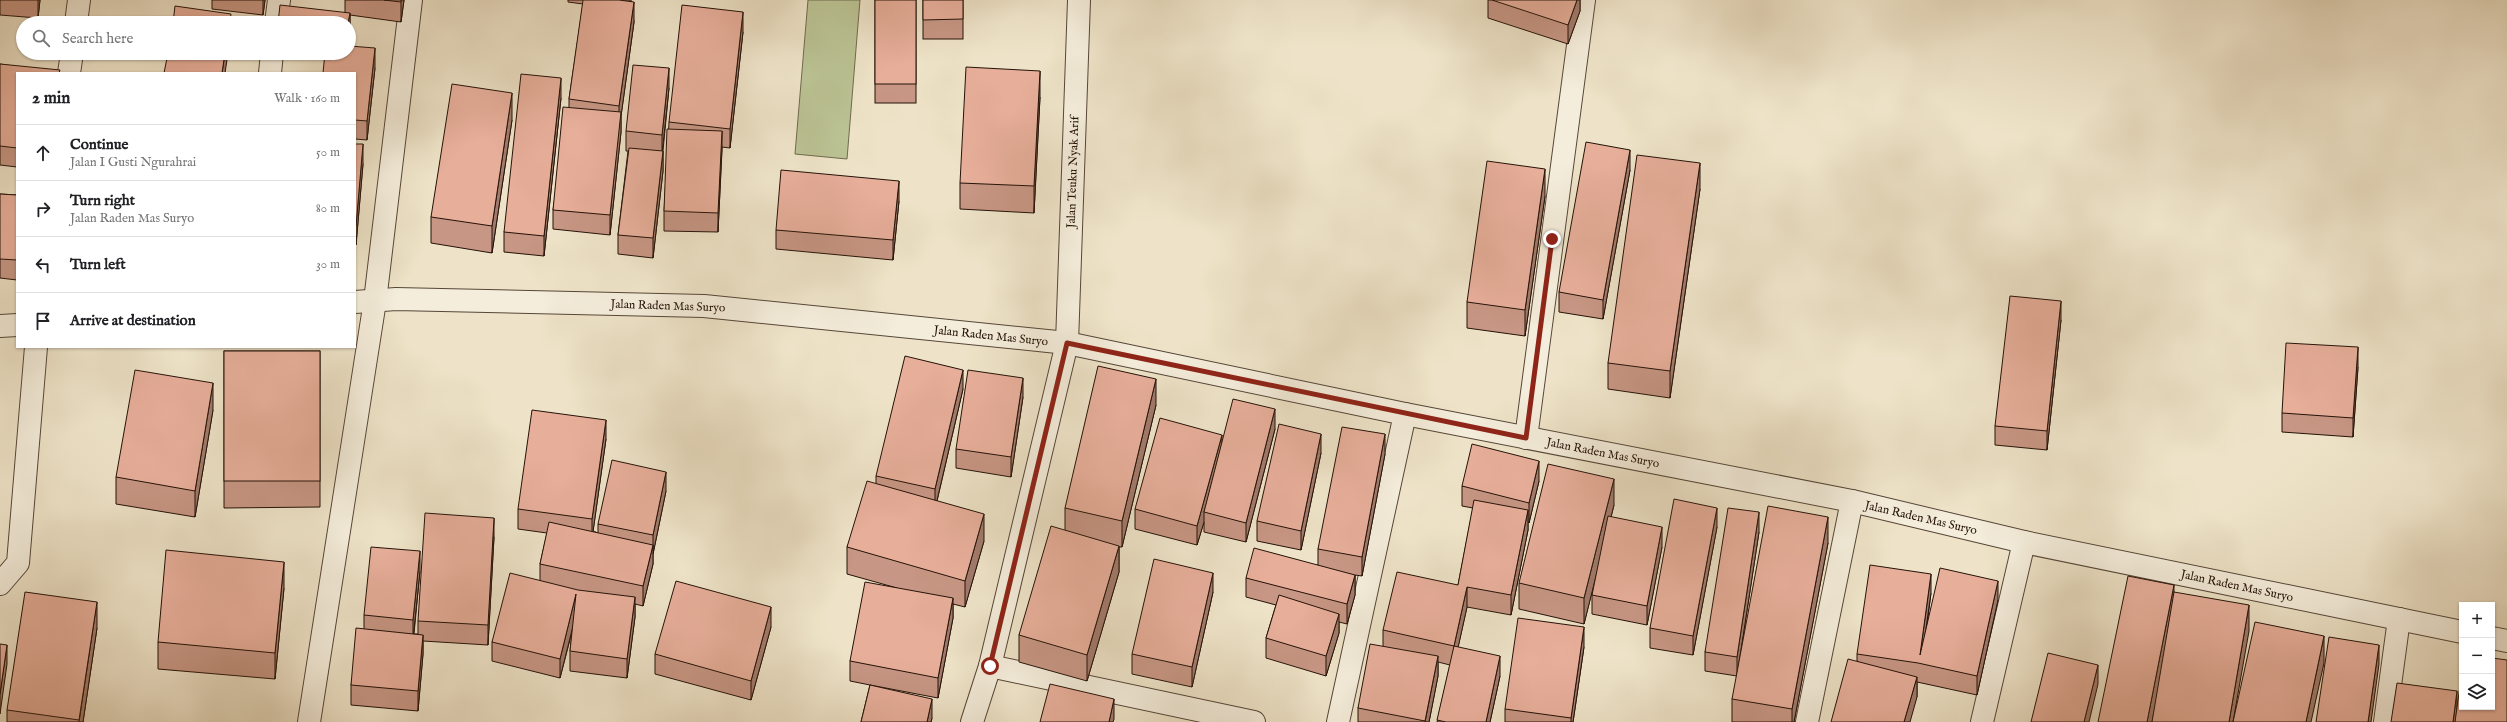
<!DOCTYPE html>
<meta charset="utf-8">
<style>
body{margin:0;font-family:"IM FELL English",serif;background:#f2f2f2;color:#202124}
.controls{position:absolute;right:12px;bottom:12px;display:grid;overflow:hidden;border-radius:0px;box-shadow:0 1px 3px #0004}
.controls button{width:36px;height:36px;display:grid;place-items:center;padding:0;border:0;border-bottom:1px solid #e0e0e0;background:#fff;color:#202124;font:20px sans-serif}
.stop{position:absolute;width:12px;height:12px;margin:-9px;border:3px solid #8f2418;border-radius:50%;background:#fff}
.stop.end{background:#8f2418;border-color:#fff;box-shadow:0 1px 4px #0008}
.list{margin:0;padding:0;list-style:none}
h2{display:flex;justify-content:space-between;align-items:center;height:52px;margin:0;padding:0 16px;font-size:17px}
h2 small{font-size:13px;font-weight:400;color:#757577}
.list li{display:grid;grid-template-columns:26px 1fr auto;gap:12px;align-items:center;box-sizing:border-box;height:56px;padding:0 16px;border-top:1px solid #e0e0e0}
.list b{display:block;font-size:15px;white-space:nowrap}
.list p{margin:0;font-size:13px;white-space:nowrap;color:#757577}
.list em{font-size:13px;font-style:normal;color:#757577}
.icon{flex:none;width:22px;height:22px;fill:none;stroke:currentColor;stroke-width:2;stroke-linecap:round;stroke-linejoin:round}
.map{position:relative;flex:none;width:2507px;height:722px;overflow:hidden}
.search{position:absolute;background:#fff;box-shadow:0 1px 3px #0004;left:16px;top:16px;width:340px;height:44px;display:flex;align-items:center;gap:10px;box-sizing:border-box;padding:0 14px;border-radius:22px;color:#757577;font-size:15px}
.panel{position:absolute;background:#fff;box-shadow:0 1px 3px #0004;left:16px;top:72px;width:340px;height:276px;border-radius:0px}
.map>svg:first-child{display:block}
.green{fill:#bbc394;stroke:#706a4e}
.lines{fill:none;stroke-linecap:round;stroke-linejoin:round}
.service-casing{stroke:#564638;stroke-width:24}
.minor-casing{stroke:#564638;stroke-width:24}
.tertiary-casing{stroke:#564638;stroke-width:24}
.service{stroke:#f4eddb;stroke-width:22}
.minor{stroke:#f4eddb;stroke-width:22}
.tertiary{stroke:#f4eddb;stroke-width:22}
.wall{fill:#c79684;stroke:#241208}
.shaded-wall{fill:#a27a6c;stroke:#241208}
.building{fill:#e7ae9a;stroke:#241208}
.route{stroke:#8f2418;stroke-width:5}
.labels{text-anchor:middle;dominant-baseline:central;stroke-width:3;stroke-linejoin:round;paint-order:stroke}
.street-label{font-size:12px;fill:#241208;stroke:#f4eddb}
</style>
<div class="map">
<svg width="2507" height="722" viewBox="0 0 2507 722">
<rect width="100%" height="100%" fill="#eee3c8"/>
<filter id="stains"><feTurbulence type="fractalNoise" baseFrequency=".005" numOctaves="4"/><feColorMatrix values="0 0 0 0 .2 0 0 0 0 .09 0 0 0 0 .02 0 0 0 .5 -.17"/></filter>
<radialGradient id="worn" r=".72"><stop offset=".6" stop-color="#630" stop-opacity="0"/><stop offset="1" stop-color="#630" stop-opacity=".3"/></radialGradient>
<polygon class="green" points="808,0 860,0 847,159 795,154"/>
<g class="lines">
<g class="service-casing">
<g id="service">
<polyline points="1526,438 1584,0"/>
<polyline points="1982,722 2024,542"/>
</g>
</g>
<g class="minor-casing">
<g id="minor">
<polyline points="76,23 79,0"/>
<polyline points="276,23 279,0"/>
<polyline points="69,73 72,53"/>
<polyline points="270,73 272,53"/>
<polyline points="0,584 18,563 36,347"/>
<polyline points="990,666 1254,722"/>
<polyline points="309,722 375,301 411,0"/>
<polyline points="972,722 990,666 1067,343 1079,0"/>
<polyline points="1338,722 1405,414"/>
<polyline points="1807,722 1852,501"/>
<polyline points="2385,722 2399,619"/>
</g>
</g>
<g class="tertiary-casing">
<g id="tertiary">
<polyline points="355,302 396,299 704,306 1067,343 1405,414 1852,501 2024,542 2462,632"/>
<polyline points="0,326 17,325"/>
<polyline points="2492,638 2507,641"/>
</g>
</g>
<use href="#service" class="service"/>
<use href="#minor" class="minor"/>
<use href="#tertiary" class="tertiary"/>
</g>
<g class="wall">
<polygon points="0,0 40,0 38,18 0,15"/>
<polygon points="212,0 265,0 263,15 212,9"/>
<polygon points="345,0 404,0 401,22 350,15 350,32 345,12"/>
<polygon points="568,0 631,0 634,22 621,116 621,132 610,235 553,229 553,210 569,108 569,99 583,4 568,2"/>
<rect x="875" y="0" width="41" height="103"/>
<rect x="923" y="0" width="40" height="39"/>
<polygon points="1488,0 1580,0 1580,11 1568,44 1488,18"/>
<polygon points="743,32 730,148 722,147 718,232 664,231 664,211 669,122"/>
<polygon points="277,53 349,53 375,68 367,140 355,139 355,73 324,59"/>
<polygon points="0,64 60,73 17,73 17,167 0,165"/>
<polygon points="669,88 663,151 663,171 653,258 618,254 618,235 628,151 626,151 626,131"/>
<polygon points="1040,97 1034,213 960,209 960,183"/>
<polygon points="561,98 544,256 504,252 504,232"/>
<polygon points="512,120 492,253 431,243 431,217"/>
<polygon points="355,144 363,164 356,245 355,245"/>
<polygon points="1630,170 1603,319 1559,312 1559,292"/>
<polygon points="1700,189 1670,398 1608,389 1608,363"/>
<polygon points="0,194 17,195 17,280 0,278"/>
<polygon points="1545,196 1525,336 1467,328 1467,302"/>
<polygon points="899,201 893,260 776,249 776,230"/>
<polygon points="2061,320 2047,450 1995,445 1995,426"/>
<polygon points="224,351 320,351 320,507 224,508"/>
<polygon points="2358,367 2353,437 2282,432 2282,413"/>
<polygon points="963,389 937,501 984,541 965,607 953,604 953,618 938,698 870,685 932,718 931,722 861,722 870,685 850,681 850,661 897,588 847,574 847,547 876,484 876,476"/>
<polygon points="1023,397 1011,477 956,468 956,449"/>
<polygon points="1156,405 1122,547 1119,547 1119,572 1087,681 1019,662 1019,635 1065,531 1065,508"/>
<polygon points="213,410 195,517 116,504 116,477"/>
<polygon points="1275,429 1246,542 1204,532 1204,522 1197,545 1135,529 1135,509 1222,441"/>
<polygon points="606,439 593,531 598,533 598,524 666,491 653,554 653,564 643,606 635,604 635,617 627,678 570,671 570,651 572,632 560,678 492,661 492,642 540,581 540,564 547,533 518,529 518,509"/>
<polygon points="1321,453 1301,550 1257,541 1257,521"/>
<polygon points="1385,454 1362,576 1355,575 1355,595 1347,624 1339,622 1339,633 1326,676 1266,658 1266,638 1276,605 1246,597 1246,578 1318,565 1318,549"/>
<polygon points="1539,481 1529,523 1528,522 1528,530 1511,615 1467,607 1458,647 1500,676 1490,722 1437,722 1450,665 1438,662 1438,676 1429,722 1358,722 1358,708 1383,647 1383,630 1458,585 1473,508 1462,506 1462,486"/>
<polygon points="1614,505 1611,517 1662,547 1647,625 1592,614 1592,595 1597,571 1584,624 1519,609 1519,583"/>
<polygon points="1717,527 1693,655 1650,648 1650,628"/>
<polygon points="1759,532 1737,676 1705,671 1705,652"/>
<polygon points="494,537 488,645 423,641 423,654 418,711 351,705 351,685 364,629 364,615 420,571 414,634 418,634 418,621"/>
<polygon points="1828,543 1794,722 1732,722 1732,699"/>
<polygon points="284,588 275,679 158,669 158,642"/>
<polygon points="1213,592 1192,687 1132,674 1132,654"/>
<polygon points="1931,593 1927,625 1998,600 1977,695 1917,682 1917,697 1857,661 1857,654"/>
<polygon points="771,627 751,700 655,674 655,654"/>
<polygon points="97,628 83,722 7,722 7,710"/>
<polygon points="1584,647 1573,722 1505,722 1505,709"/>
</g>
<g class="shaded-wall">
<polygon points="38,0 40,0 38,18"/>
<polygon points="263,0 265,0 263,15"/>
<polygon points="401,0 404,0 401,22"/>
<polygon points="1577,0 1580,0 1580,11 1568,44 1568,25"/>
<polygon points="634,2 634,22 621,116 621,132 610,235 610,215 619,125 619,106"/>
<polygon points="743,12 743,32 730,148 730,129"/>
<polygon points="350,13 350,32 349,38 349,23 348,23"/>
<polygon points="375,48 375,68 367,140 367,121"/>
<polygon points="225,53 228,53 225,73 222,73"/>
<polygon points="669,68 669,88 662,154 662,135"/>
<polygon points="1040,71 1040,97 1034,213 1034,186"/>
<polygon points="561,78 561,98 544,256 544,236"/>
<polygon points="512,93 512,120 492,253 492,226"/>
<polygon points="722,131 722,150 718,232 718,213"/>
<polygon points="363,144 363,164 356,245 356,226"/>
<polygon points="1630,150 1630,170 1603,319 1603,300"/>
<polygon points="663,151 663,171 653,258 653,238"/>
<polygon points="1700,163 1700,189 1670,398 1670,371"/>
<polygon points="1545,169 1545,196 1525,336 1525,310"/>
<polygon points="899,181 899,201 893,260 893,240"/>
<polygon points="2061,301 2061,320 2047,450 2047,431"/>
<polygon points="2358,347 2358,367 2353,437 2353,418"/>
<polygon points="963,370 963,389 935,509 935,489"/>
<polygon points="1023,378 1023,397 1011,477 1011,457"/>
<polygon points="1156,379 1156,405 1122,547 1122,521"/>
<polygon points="213,383 213,410 195,517 195,491"/>
<polygon points="1275,409 1275,429 1246,542 1246,523"/>
<polygon points="606,420 606,439 592,539 592,519"/>
<polygon points="1321,434 1321,453 1301,550 1301,531"/>
<polygon points="1385,434 1385,454 1362,576 1362,557"/>
<polygon points="1222,435 1222,454 1204,512 1204,522 1197,545 1197,526"/>
<polygon points="1539,461 1539,481 1529,523 1529,503"/>
<polygon points="666,472 666,491 653,554 653,535"/>
<polygon points="1614,479 1614,505 1584,624 1584,598"/>
<polygon points="1717,508 1717,527 1693,655 1693,636"/>
<polygon points="1528,510 1528,530 1511,615 1511,595"/>
<polygon points="1759,512 1759,532 1737,676 1737,657"/>
<polygon points="984,514 984,541 965,607 965,581"/>
<polygon points="1828,517 1828,543 1794,722 1792,722 1792,709"/>
<polygon points="494,518 494,537 488,645 488,625"/>
<polygon points="1662,527 1662,547 1647,625 1647,606"/>
<polygon points="653,545 653,564 643,606 643,586"/>
<polygon points="1119,546 1119,572 1087,681 1087,655"/>
<polygon points="420,551 420,571 413,639 413,620"/>
<polygon points="284,562 284,588 275,679 275,653"/>
<polygon points="1213,573 1213,592 1192,687 1192,667"/>
<polygon points="1931,574 1931,593 1921,664 1920,655"/>
<polygon points="1355,575 1355,595 1347,624 1347,604"/>
<polygon points="1998,581 1998,600 1977,695 1977,676"/>
<polygon points="2174,585 2174,612 2152,722 2147,722"/>
<polygon points="1467,587 1467,607 1454,666 1454,646"/>
<polygon points="576,594 576,614 560,678 560,659"/>
<polygon points="635,597 635,617 627,678 627,659"/>
<polygon points="953,598 953,618 938,698 938,678"/>
<polygon points="97,602 97,628 83,722 79,722"/>
<polygon points="2249,605 2249,631 2233,722 2229,722"/>
<polygon points="771,607 771,627 751,700 751,681"/>
<polygon points="1339,614 1339,633 1326,676 1326,656"/>
<polygon points="1584,627 1584,647 1573,722 1571,722 1571,718"/>
<polygon points="423,635 423,654 418,711 418,691"/>
<polygon points="2324,636 2324,663 2311,722 2306,722"/>
<polygon points="7,645 7,664 0,714 0,694"/>
<polygon points="2379,645 2379,664 2371,722 2368,722"/>
<polygon points="1438,656 1438,676 1429,722 1425,722"/>
<polygon points="1500,656 1500,676 1490,722 1486,722"/>
<polygon points="2098,665 2098,684 2089,722 2084,722"/>
<polygon points="1917,677 1917,697 1910,722 1904,722"/>
<polygon points="2457,691 2457,710 2456,722 2453,722"/>
<polygon points="932,699 932,718 931,722 927,722"/>
<polygon points="1114,699 1114,719 1113,722 1109,722"/>
</g>
<g class="building">
<polygon points="384,0 401,0 401,2"/>
<polygon points="583,0 619,0 634,2 619,106 569,99"/>
<rect x="875" y="0" width="41" height="84"/>
<polygon points="923,0 963,0 963,19 923,20"/>
<polygon points="1492,0 1577,0 1568,25"/>
<polygon points="280,5 350,13 348,23 278,23"/>
<polygon points="682,5 743,12 730,129 669,122"/>
<polygon points="175,6 231,14 230,23 173,23"/>
<polygon points="349,46 375,48 367,121 355,120 355,73 323,73 325,53 349,53"/>
<polygon points="168,53 225,53 222,73 164,73"/>
<polygon points="0,64 60,70 59,73 17,73 17,148 0,146"/>
<polygon points="633,65 669,68 662,135 626,131"/>
<polygon points="966,67 1040,71 1034,186 960,183"/>
<polygon points="521,74 561,78 544,236 504,232"/>
<polygon points="452,84 512,93 492,226 431,217"/>
<polygon points="563,107 621,112 610,215 553,210"/>
<polygon points="667,129 722,131 718,213 664,211"/>
<polygon points="1586,142 1630,150 1603,300 1559,292"/>
<polygon points="355,144 363,144 356,226 355,226"/>
<polygon points="629,148 663,151 653,238 618,235"/>
<polygon points="1637,155 1700,163 1670,371 1608,363"/>
<polygon points="1487,161 1545,169 1525,310 1467,302"/>
<polygon points="781,170 899,181 893,240 776,230"/>
<polygon points="0,194 17,195 17,260 0,259"/>
<polygon points="2010,296 2061,301 2047,431 1995,426"/>
<polygon points="2286,343 2358,347 2353,418 2282,413"/>
<rect x="224" y="351" width="96" height="130"/>
<polygon points="905,356 963,370 935,489 876,476"/>
<polygon points="1098,366 1156,379 1122,521 1065,508"/>
<polygon points="135,370 213,383 195,491 116,477"/>
<polygon points="968,370 1023,378 1011,457 956,449"/>
<polygon points="1233,399 1275,409 1246,523 1204,512"/>
<polygon points="532,410 606,420 592,519 518,509"/>
<polygon points="1160,418 1222,435 1197,526 1135,509"/>
<polygon points="1279,424 1321,434 1301,531 1257,521"/>
<polygon points="1342,427 1385,434 1362,557 1318,549"/>
<polygon points="1472,444 1539,461 1529,503 1462,486"/>
<polygon points="612,460 666,472 653,535 598,524"/>
<polygon points="1548,464 1614,479 1584,598 1519,583"/>
<polygon points="867,481 984,514 965,581 847,547"/>
<polygon points="1674,499 1717,508 1693,636 1650,628"/>
<polygon points="1474,500 1528,510 1511,595 1467,587 1454,646 1383,630 1397,572 1458,585"/>
<polygon points="1768,506 1828,517 1792,709 1732,699"/>
<polygon points="1728,508 1759,512 1737,657 1705,652"/>
<polygon points="425,513 494,518 488,625 418,621"/>
<polygon points="1608,516 1662,527 1647,606 1592,595"/>
<polygon points="549,522 653,545 643,586 540,564"/>
<polygon points="1051,526 1119,546 1087,655 1019,635"/>
<polygon points="371,547 420,551 413,620 364,615"/>
<polygon points="1254,548 1355,575 1347,604 1246,578"/>
<polygon points="166,550 284,562 275,653 158,642"/>
<polygon points="1154,559 1213,573 1192,667 1132,654"/>
<polygon points="1870,565 1931,574 1920,655 1940,568 1998,581 1977,676 1918,663 1857,654"/>
<polygon points="510,573 578,590 635,597 627,659 570,651 576,594 560,659 492,642"/>
<polygon points="2128,576 2174,585 2147,722 2098,722"/>
<polygon points="676,581 771,607 751,681 655,654"/>
<polygon points="865,582 953,598 938,678 850,661"/>
<polygon points="25,592 97,602 79,720 7,710"/>
<polygon points="2174,592 2249,605 2229,722 2152,722"/>
<polygon points="1279,595 1339,614 1326,656 1266,638"/>
<polygon points="1518,618 1584,627 1571,718 1505,709"/>
<polygon points="2255,622 2324,636 2306,722 2233,722"/>
<polygon points="356,628 423,635 418,691 351,685"/>
<polygon points="2329,637 2379,645 2368,722 2316,722"/>
<polygon points="0,644 7,645 0,694"/>
<polygon points="1370,644 1438,656 1425,721 1358,708"/>
<polygon points="1454,646 1500,656 1486,722 1446,722 1437,720"/>
<polygon points="2048,653 2098,665 2084,722 2031,722"/>
<polygon points="2492,658 2507,660 2507,722 2455,722 2462,671 2462,707 2492,707"/>
<polygon points="1848,659 1917,677 1904,722 1831,722"/>
<polygon points="2397,683 2457,691 2453,722 2391,722"/>
<polygon points="1050,684 1114,699 1109,722 1040,722"/>
<polygon points="870,685 932,699 927,722 861,722"/>
</g>
<g class="lines">
<polyline class="route" points="990,666 1067,343 1526,438 1552,239"/>
</g>
<g class="labels">
<g class="street-label">
<text transform="translate(1073 172) rotate(-88)">Jalan Teuku Nyak Arif</text>
<text transform="translate(668 306) rotate(2)">Jalan Raden Mas Suryo</text>
<text transform="translate(991 336) rotate(6)">Jalan Raden Mas Suryo</text>
<text transform="translate(1603 453) rotate(11)">Jalan Raden Mas Suryo</text>
<text transform="translate(1921 518) rotate(13)">Jalan Raden Mas Suryo</text>
<text transform="translate(2237 586) rotate(12)">Jalan Raden Mas Suryo</text>
</g>
</g>
<rect width="100%" height="100%" filter="url(#stains)"/>
<rect width="100%" height="100%" fill="url(#worn)"/>
</svg>
<div class="controls">
<button>+</button>
<button>−</button>
<button><svg class="icon" aria-label="layers" viewBox="0 0 24 24"><path d="M12 4l9 5-9 5-9-5zM3 14l9 5 9-5"/></svg></button>
</div>
<div class="stop" style="left:990px;top:666px"></div>
<div class="stop end" style="left:1552px;top:239px"></div>
<div class="search"><svg class="icon" aria-label="search" viewBox="0 0 24 24"><circle cx="10" cy="10" r="6"/><path d="M15 15l6 6"/></svg>Search here</div>
<section class="panel">
<h2>2 min<small>Walk · 160 m</small></h2>
<ul class="list">
<li><svg class="icon" aria-label="ahead" viewBox="0 0 24 24"><path d="M12 20V5M6 11l6-6 6 6"/></svg><div><b>Continue</b><p>Jalan I Gusti Ngurahrai</p></div><em>50 m</em></li>
<li><svg class="icon" aria-label="right" viewBox="0 0 24 24"><path d="M7 20v-9h11M14 6l5 5-5 5"/></svg><div><b>Turn right</b><p>Jalan Raden Mas Suryo</p></div><em>80 m</em></li>
<li><svg class="icon" aria-label="left" viewBox="0 0 24 24"><path d="M17 20v-9H6M10 6l-5 5 5 5"/></svg><div><b>Turn left</b></div><em>30 m</em></li>
<li><svg class="icon" aria-label="arrive" viewBox="0 0 24 24"><path d="M6 21V4h12l-3 4 3 4H6"/></svg><div><b>Arrive at destination</b></div></li>
</ul>
</section>
</div>
